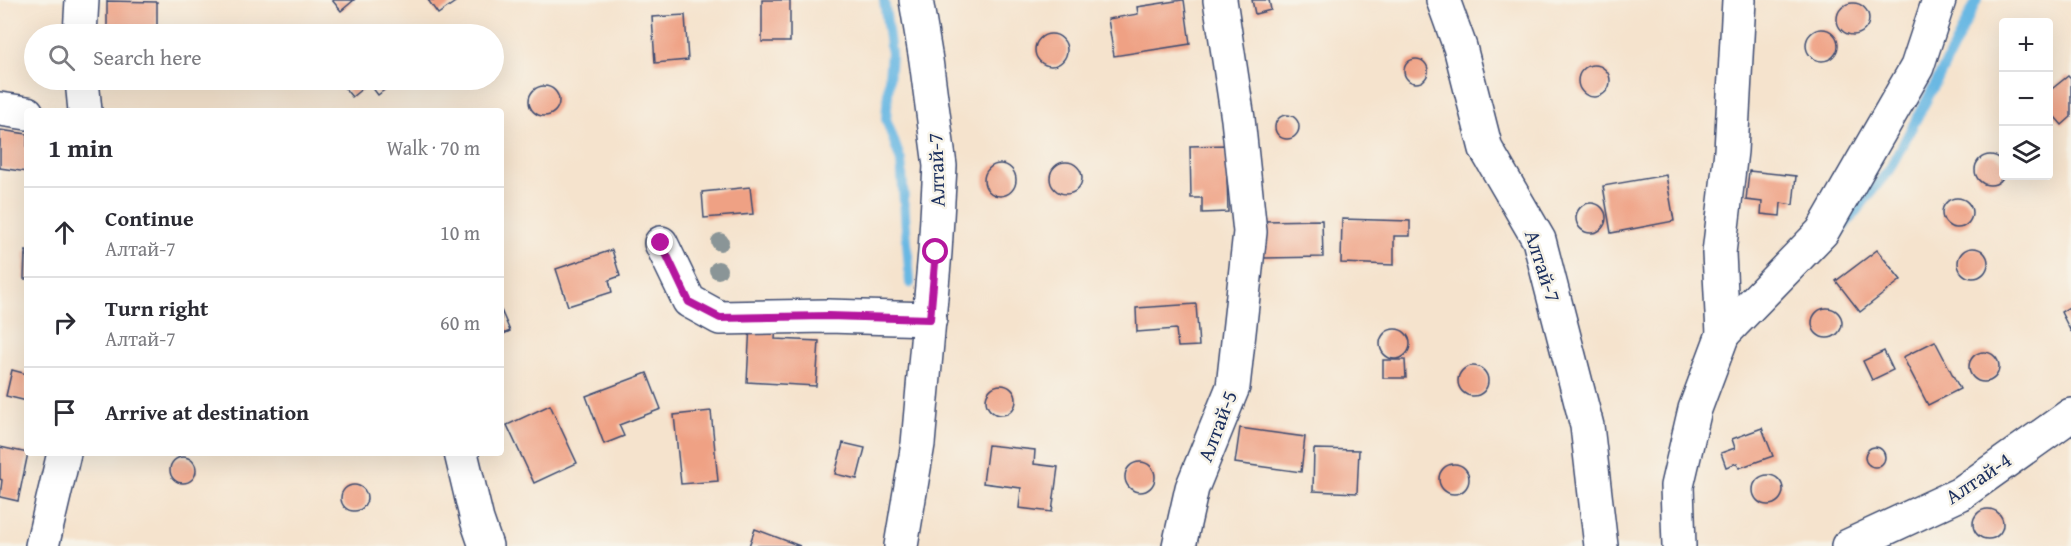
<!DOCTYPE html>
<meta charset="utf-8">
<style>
body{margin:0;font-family:"Gentium Book Plus",serif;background:#f7f7f7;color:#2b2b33}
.controls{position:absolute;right:18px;top:18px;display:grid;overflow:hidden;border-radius:6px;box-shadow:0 6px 24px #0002}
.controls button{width:54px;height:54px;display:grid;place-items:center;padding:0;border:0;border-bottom:2px solid #e1e1e2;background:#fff;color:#2b2b33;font:30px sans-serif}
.stop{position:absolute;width:18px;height:18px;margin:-14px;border:4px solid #b5179e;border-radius:50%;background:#fff}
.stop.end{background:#b5179e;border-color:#fff;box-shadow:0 2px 6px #0008}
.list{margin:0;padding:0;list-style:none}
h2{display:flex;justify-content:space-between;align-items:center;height:78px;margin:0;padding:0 24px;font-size:26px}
h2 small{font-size:20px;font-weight:400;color:#7c7c81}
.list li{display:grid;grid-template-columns:39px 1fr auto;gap:18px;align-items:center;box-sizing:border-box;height:90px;padding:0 24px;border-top:2px solid #e1e1e2}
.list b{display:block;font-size:22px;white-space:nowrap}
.list p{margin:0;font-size:20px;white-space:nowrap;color:#7c7c81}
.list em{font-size:20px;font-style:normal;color:#7c7c81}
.icon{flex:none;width:33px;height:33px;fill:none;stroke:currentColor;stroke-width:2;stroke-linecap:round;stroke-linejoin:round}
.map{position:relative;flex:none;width:2071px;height:546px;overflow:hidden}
.search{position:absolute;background:#fff;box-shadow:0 6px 24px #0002;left:24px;top:24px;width:480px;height:66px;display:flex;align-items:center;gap:15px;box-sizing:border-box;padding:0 21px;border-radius:33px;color:#7c7c81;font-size:22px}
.panel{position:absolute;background:#fff;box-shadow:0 6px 24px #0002;left:24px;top:108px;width:480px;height:348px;border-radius:6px}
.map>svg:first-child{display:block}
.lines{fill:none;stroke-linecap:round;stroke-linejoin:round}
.stream{stroke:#69b8e3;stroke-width:10}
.building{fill:#efa184}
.minor-casing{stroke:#3c4a6f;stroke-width:36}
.minor{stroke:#fff;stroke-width:33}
.tree{fill:#8a9597}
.route{stroke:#b5179e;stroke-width:8}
.labels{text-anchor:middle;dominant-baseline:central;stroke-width:5;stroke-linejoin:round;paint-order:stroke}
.street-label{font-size:21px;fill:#1b2f5e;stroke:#f7f3e8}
</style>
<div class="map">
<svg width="2071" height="546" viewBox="0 0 2071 546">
<rect width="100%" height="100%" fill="#f7f3e8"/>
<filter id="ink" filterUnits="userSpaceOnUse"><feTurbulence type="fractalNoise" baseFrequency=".0167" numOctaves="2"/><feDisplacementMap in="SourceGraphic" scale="12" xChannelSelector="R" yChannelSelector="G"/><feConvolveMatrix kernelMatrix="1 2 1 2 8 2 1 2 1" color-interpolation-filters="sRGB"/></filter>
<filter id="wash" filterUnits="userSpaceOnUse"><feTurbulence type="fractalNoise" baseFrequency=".008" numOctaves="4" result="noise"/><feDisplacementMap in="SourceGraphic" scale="24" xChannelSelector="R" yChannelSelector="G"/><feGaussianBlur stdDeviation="1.35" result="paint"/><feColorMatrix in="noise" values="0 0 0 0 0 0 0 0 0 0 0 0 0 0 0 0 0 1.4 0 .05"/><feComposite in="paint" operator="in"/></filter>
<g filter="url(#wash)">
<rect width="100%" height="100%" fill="#f5e3cd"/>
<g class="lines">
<g class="stream">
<polyline points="884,0 891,53 886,119 901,161 910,283"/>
<polyline points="1836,236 1889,170 1939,77 1977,0"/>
</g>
</g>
<g id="blocks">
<g class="building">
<polygon points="332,0 354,0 341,11"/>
<polygon points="428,0 458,0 438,14"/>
<rect x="762" y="0" width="28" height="42"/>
<polygon points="1182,0 1184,0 1190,44 1114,56 1108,19 1138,14 1137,7"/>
<polygon points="1252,0 1269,0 1271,10 1255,14"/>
<polygon points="107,1 157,2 157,34 107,34"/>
<circle cx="1853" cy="19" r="16"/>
<polygon points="685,15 688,60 655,63 652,17"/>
<circle cx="1822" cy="45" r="16"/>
<circle cx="1051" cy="50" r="16"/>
<circle cx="1416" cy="71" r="12"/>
<circle cx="1594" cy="81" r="16"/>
<polygon points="2068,76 2071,79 2071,117 2062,125 2048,109 2048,92"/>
<polygon points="338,80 387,80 392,84 378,95 369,83 352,97"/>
<circle cx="544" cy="101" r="15"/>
<circle cx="1287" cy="127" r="12"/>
<polygon points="0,130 27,134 27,172 0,168"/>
<polygon points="1226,145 1228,212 1202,213 1202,198 1191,198 1190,146"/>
<circle cx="1990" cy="170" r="15"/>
<circle cx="1066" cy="178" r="16"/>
<circle cx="1000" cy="180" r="16"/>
<polygon points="1749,171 1796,176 1793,205 1781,203 1780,216 1761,214 1762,202 1746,200"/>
<polygon points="1666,175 1674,221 1611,233 1603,186"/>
<polygon points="750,187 753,214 704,218 702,192"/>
<circle cx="1957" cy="213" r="15"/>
<circle cx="1591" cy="218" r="15"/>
<polygon points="1342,219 1410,221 1410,236 1394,236 1394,265 1341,263"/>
<polygon points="1322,220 1323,257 1264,258 1264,221"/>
<circle cx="1973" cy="263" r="15"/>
<polygon points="612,250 620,276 609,280 612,292 568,306 556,269"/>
<polygon points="1877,250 1901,280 1860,312 1836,281"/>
<polygon points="25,251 27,251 27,279 24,279"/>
<polygon points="1196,304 1199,346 1178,347 1176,329 1137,332 1136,308"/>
<polygon points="2071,306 2071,332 2061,312"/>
<circle cx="1827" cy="323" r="15"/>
<polygon points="501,310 510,331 501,335"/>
<polygon points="750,324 776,326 775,339 819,341 816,386 747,382"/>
<circle cx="1395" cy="344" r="15"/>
<polygon points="1935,341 1960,389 1928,405 1903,357"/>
<polygon points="1884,351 1893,370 1872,380 1863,361"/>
<circle cx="1984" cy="367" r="15"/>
<polygon points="1383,360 1405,360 1406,378 1383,378"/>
<circle cx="1473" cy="381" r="15"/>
<polygon points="12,370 27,374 27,401 6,396"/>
<polygon points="647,373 661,409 619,425 624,436 604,444 586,396"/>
<circle cx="1001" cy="400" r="15"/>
<polygon points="550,405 577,463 534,483 507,425"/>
<polygon points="711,411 718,481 681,484 674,415"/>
<polygon points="1240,428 1305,437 1301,472 1235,463"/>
<polygon points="1762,428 1773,456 1739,468 1737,463 1726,467 1721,453 1735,448 1732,439"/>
<polygon points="843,443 865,448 857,479 835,474"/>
<polygon points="988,445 1035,450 1034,464 1058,467 1052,512 1019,508 1021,488 983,483"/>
<polygon points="0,447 28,453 18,501 0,497 2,480 0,479"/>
<circle cx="1875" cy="457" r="10"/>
<polygon points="1314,449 1359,450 1357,493 1313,491"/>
<circle cx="183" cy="470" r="13"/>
<circle cx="1140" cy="477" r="15"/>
<circle cx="1454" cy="479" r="15"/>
<circle cx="1768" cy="490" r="15"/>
<circle cx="354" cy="498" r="13"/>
<circle cx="1988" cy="524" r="15"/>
<polygon points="755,529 800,546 749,546"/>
</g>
</g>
</g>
<g filter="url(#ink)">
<use href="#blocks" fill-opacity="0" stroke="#3c4a6f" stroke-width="1.5"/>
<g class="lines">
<g class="minor-casing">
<g id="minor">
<polyline points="1443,0 1460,47 1486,149 1539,240 1587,426 1601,546"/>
<polyline points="80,34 82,0"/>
<polyline points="82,80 85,111"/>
<polyline points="0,109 27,113"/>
<polyline points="661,243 689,301 720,318 828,316 930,319"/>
<polyline points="1723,334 1822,232 1917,67 1939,0"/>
<polyline points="461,453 477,520 486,546"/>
<polyline points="42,546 64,453"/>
<polyline points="901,546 918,444 935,252 940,166 926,60 916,0"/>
<polyline points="1179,546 1192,488 1233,387 1250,232 1238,119 1220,0"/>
<polyline points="1679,546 1677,486 1695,409 1723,334 1719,253 1731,151 1739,0"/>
<polyline points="1848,546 1960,494 2071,415"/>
</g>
</g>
<use href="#minor" class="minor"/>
</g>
<g class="tree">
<circle cx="720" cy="242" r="9"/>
<circle cx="718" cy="270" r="9"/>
</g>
</g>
<g class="lines" filter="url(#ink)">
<polyline class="route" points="661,243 689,302 720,318 828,316 930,319 936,252"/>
</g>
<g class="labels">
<g class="street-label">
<text transform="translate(936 170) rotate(-92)">Алтай-7</text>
<text transform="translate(1543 266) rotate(72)">Алтай-7</text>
<text transform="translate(1217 426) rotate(-69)">Алтай-5</text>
<text transform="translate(1978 478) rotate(-34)">Алтай-4</text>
</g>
</g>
</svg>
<div class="controls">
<button>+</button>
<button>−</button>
<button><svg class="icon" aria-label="layers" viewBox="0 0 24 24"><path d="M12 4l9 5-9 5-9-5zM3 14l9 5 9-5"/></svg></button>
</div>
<div class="stop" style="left:936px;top:252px"></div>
<div class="stop end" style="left:661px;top:243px"></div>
<div class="search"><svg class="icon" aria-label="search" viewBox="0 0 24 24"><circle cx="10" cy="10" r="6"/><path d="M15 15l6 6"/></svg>Search here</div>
<section class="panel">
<h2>1 min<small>Walk · 70 m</small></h2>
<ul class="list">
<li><svg class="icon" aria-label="ahead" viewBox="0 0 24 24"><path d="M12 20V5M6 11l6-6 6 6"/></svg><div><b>Continue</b><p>Алтай-7</p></div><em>10 m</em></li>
<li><svg class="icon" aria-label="right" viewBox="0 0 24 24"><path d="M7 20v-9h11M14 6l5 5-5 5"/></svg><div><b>Turn right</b><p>Алтай-7</p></div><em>60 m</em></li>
<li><svg class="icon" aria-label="arrive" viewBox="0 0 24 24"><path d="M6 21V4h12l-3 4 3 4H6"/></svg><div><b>Arrive at destination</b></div></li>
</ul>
</section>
</div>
